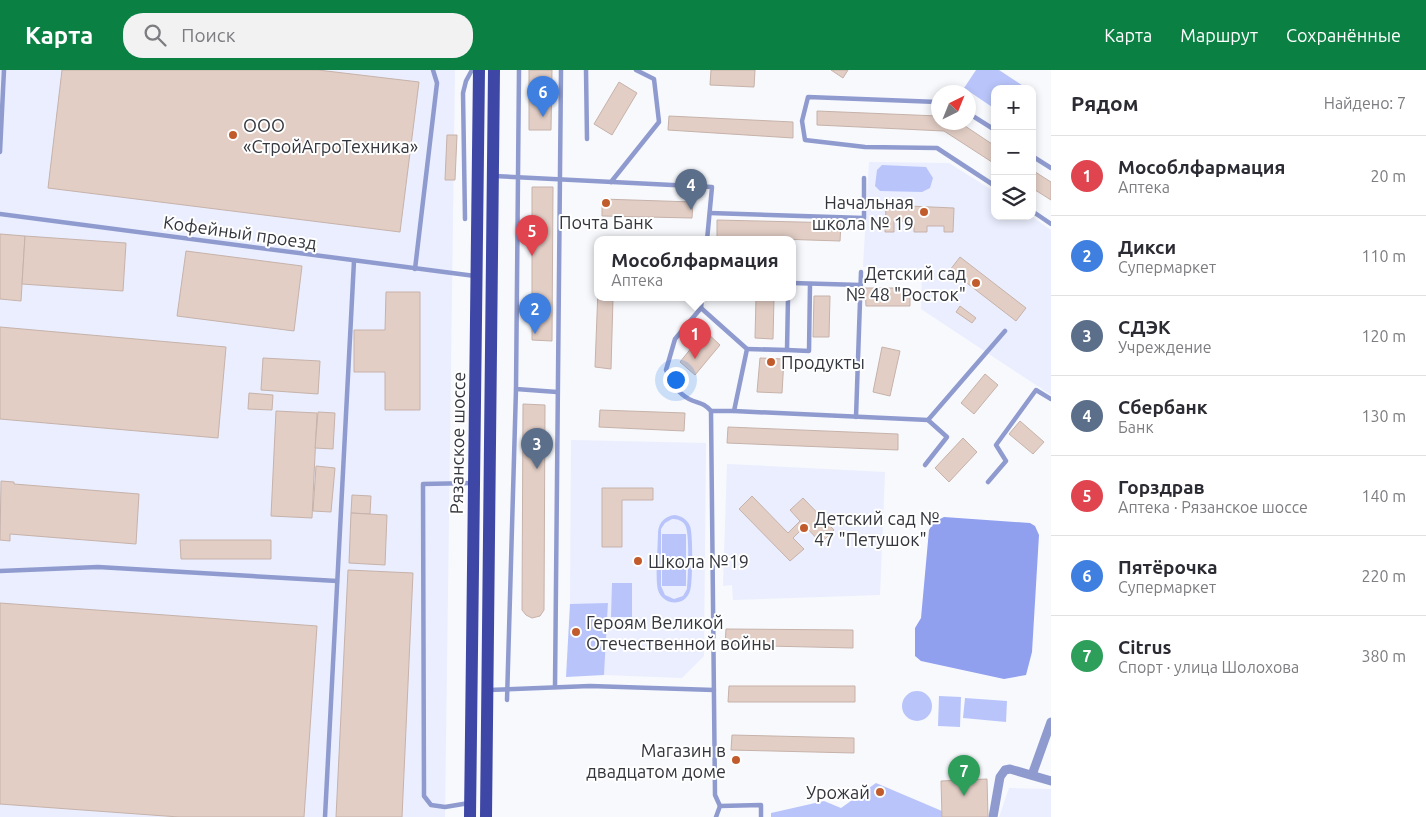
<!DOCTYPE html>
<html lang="ru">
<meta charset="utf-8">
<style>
body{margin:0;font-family:Ubuntu,sans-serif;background:#f2f2f3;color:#2b2b33}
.controls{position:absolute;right:15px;top:15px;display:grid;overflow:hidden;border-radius:10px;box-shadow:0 2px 8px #0003}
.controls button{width:45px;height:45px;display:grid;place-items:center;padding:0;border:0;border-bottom:1px solid #e1e1e2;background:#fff;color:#2b2b33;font:25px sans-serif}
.compass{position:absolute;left:931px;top:15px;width:45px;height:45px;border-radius:50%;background:#fff;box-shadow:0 2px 8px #0003;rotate:43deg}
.you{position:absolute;left:675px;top:309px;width:18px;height:18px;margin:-12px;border:4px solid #fff;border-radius:50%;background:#1a73e8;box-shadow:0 0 0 8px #1a73e833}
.badge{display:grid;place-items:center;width:32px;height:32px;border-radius:50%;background:#0b8043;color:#fff;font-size:16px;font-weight:700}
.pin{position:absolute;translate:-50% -41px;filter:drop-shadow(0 1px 2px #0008)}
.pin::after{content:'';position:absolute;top:26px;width:18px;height:15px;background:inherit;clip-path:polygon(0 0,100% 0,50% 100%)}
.popup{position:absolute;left:594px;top:166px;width:202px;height:65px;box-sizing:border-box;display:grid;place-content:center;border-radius:10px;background:#fff;filter:drop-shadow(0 1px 4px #0005);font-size:16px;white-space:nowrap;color:#7c7c81}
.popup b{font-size:19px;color:#2b2b33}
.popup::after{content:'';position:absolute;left:50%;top:100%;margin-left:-10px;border:10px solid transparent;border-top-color:#fff}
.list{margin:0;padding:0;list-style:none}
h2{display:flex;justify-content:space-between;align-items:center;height:65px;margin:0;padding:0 20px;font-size:21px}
h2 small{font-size:16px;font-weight:400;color:#7c7c81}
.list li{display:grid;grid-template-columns:32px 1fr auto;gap:15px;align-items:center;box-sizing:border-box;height:80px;padding:0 20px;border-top:1px solid #e1e1e2}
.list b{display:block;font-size:19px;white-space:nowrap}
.list p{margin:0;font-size:16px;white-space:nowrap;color:#7c7c81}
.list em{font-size:16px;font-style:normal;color:#7c7c81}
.icon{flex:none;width:28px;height:28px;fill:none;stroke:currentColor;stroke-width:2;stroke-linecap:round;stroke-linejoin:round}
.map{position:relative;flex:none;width:1051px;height:747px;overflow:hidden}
header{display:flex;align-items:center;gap:30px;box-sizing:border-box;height:70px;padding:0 25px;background:#0b8043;color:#fff}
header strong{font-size:24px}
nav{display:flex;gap:28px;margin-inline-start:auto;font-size:18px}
.search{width:350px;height:45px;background:#f2f2f3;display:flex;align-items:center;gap:12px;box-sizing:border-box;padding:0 18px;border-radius:20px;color:#7c7c81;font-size:19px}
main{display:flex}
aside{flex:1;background:#fff}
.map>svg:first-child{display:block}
.built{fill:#eaeefe}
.green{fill:#b9c5fa;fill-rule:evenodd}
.water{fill:#90a0ee}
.building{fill:#e2cec5;stroke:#c6b2aa}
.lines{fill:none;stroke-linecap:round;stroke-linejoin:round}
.service{stroke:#8f9bcf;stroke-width:4.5}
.minor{stroke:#8f9bcf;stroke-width:9}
.primary{stroke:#3e47a5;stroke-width:12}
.poi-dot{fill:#c15b2c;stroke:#fff;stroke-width:2}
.labels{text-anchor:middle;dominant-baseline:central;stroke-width:4;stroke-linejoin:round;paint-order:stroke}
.poi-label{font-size:18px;fill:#34363d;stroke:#fff;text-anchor:start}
.street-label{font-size:18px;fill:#34363d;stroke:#fff}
</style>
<header>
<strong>Карта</strong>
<div class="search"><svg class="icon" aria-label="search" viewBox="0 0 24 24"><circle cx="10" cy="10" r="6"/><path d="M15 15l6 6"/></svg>Поиск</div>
<nav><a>Карта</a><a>Маршрут</a><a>Сохранённые</a></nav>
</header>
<main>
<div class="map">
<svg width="1051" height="747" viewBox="0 0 1051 747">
<rect width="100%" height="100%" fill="#f8f9fd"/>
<g class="built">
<polygon points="0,0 455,0 445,747 0,747"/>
<polygon points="869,92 949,93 995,122 995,146 1031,146 1051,160 1051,325 921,239 922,201 863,197"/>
<polygon points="571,370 706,373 704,586 682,608 604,605 608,534 570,534"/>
<polygon points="727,394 885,402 880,525 733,530 732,515 723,516"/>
<polygon points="1009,718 1051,719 1051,747 999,747"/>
</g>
<g class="green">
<polygon points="976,0 999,0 1028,19 995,19 995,39 964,18"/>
<polygon points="882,95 926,97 933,108 930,118 922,122 880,121 875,116 877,100"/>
<path d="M675,445C681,446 687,449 690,456C693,462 693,514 690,521C685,537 663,536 658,520C655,508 658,476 658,462C659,452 665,446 675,445ZM672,449C677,449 682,450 685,455C690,462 688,508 687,519L683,526L674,529L665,525L661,516V459L665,453Z"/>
<rect x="662" y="464" width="24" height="52"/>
<polygon points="612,513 632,513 632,547 611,547"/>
<polygon points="608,533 604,605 566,607 570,534"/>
<circle cx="917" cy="636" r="15"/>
<polygon points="939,626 961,627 960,657 938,656"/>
<polygon points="965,628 1007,631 1006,652 963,648"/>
<polygon points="876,713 942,741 942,747 771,747 771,743 824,731 841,738"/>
</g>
<polygon class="water" points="944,447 1030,453 1035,456 1039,465 1032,582 1026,605 1004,609 921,591 915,586 915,558 921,548 929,460 934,452"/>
<g class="building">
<polygon points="62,0 318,0 419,12 400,162 48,118"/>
<polygon points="529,0 552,0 551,60 529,60"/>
<polygon points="711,0 755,0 754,17 710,15"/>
<polygon points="831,0 848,0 843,8"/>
<polygon points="619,12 637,23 612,65 594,54"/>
<polygon points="817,41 938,46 938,52 959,52 995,76 995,94 944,61 817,55"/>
<polygon points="669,46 793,52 793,68 668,60"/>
<polygon points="447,65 457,65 455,110 445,110"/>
<polygon points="1032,100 1051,112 1051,130 1032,118"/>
<polygon points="532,117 553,117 552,271 532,270"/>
<polygon points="602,129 693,132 692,148 602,146"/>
<polygon points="886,135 954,138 953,162 944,162 944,156 927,156 927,162 914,162 914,152 894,151 894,162 885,162"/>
<polygon points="717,150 841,153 840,171 717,167"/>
<polygon points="0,164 25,166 21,231 0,229"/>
<polygon points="25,166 126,173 123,221 22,214"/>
<polygon points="186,181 302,196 294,261 177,246"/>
<polygon points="960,187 1026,238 1016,251 950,200"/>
<polygon points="865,218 910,218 910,236 866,236"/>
<polygon points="598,219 598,228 613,228 611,299 595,297"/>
<polygon points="386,222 420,222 420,340 385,340 385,302 354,302 354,260 385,260"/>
<polygon points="814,226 830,226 829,267 813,267"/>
<polygon points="756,228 774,228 773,269 755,268"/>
<polygon points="960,236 976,248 972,253 956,242"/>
<polygon points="0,257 226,277 218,368 0,349"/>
<polygon points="705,261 720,275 695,305 680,292"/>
<polygon points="882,277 900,281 890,326 873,322"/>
<polygon points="263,288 320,291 318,324 261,320"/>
<polygon points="760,288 784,289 782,323 757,322"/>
<polygon points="985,304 998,315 974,344 961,333"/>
<polygon points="249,323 273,325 272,340 248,339"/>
<polygon points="523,334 545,335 544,540 540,546 532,548 526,545 522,540"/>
<polygon points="600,340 685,343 684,361 599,357"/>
<polygon points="276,341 317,343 312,448 271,446"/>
<polygon points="318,342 335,343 333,379 315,378"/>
<polygon points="1020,351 1044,372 1033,384 1009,364"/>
<polygon points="728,357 898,364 898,380 727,373"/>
<polygon points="963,368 977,382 949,412 935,398"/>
<polygon points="316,396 335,398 331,442 313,441"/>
<polygon points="1,411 14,412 14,414 139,424 136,474 10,464 10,471 0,470"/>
<polygon points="602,418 653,418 653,430 622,430 622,477 602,477"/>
<polygon points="352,425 371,426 370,444 351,443"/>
<polygon points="752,426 788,463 800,451 790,440 803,428 834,460 821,473 805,456 793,468 804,479 790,491 739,439"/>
<polygon points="351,443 387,445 385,495 349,493"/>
<polygon points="180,470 271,470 271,489 181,489"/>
<polygon points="348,500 413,503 402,747 336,747"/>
<polygon points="0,533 317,556 304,747 179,747 0,734"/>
<polygon points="726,559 853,560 853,578 725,575"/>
<polygon points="729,616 855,616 855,632 728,632"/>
<polygon points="732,665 854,668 854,683 731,680"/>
<polygon points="987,709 988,747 942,747 941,711"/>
</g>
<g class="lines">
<g class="service">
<polyline points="519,0 516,319 557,322"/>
<polyline points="586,0 587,69"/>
<polyline points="938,32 808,27 802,51 805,70 865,77 937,78 995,116"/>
<polyline points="968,43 995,60"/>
<polyline points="0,82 4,0"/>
<polyline points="1032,86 1051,98"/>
<polyline points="494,106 712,117 707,170"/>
<polyline points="611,112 659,52 654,9 636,0"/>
<polyline points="1032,141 1051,154"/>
<polyline points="710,143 864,148 864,108"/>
<polyline points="0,144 475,206"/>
<polyline points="465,149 463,23 466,11 472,0"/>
<polyline points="415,199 437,13 433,0"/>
<polyline points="792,213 861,215"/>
<path d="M702,228L701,238L675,269L666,300C672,312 676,322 689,329C699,334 703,332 711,341L715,725L720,736"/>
<polyline points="701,238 747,279 734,341 711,341"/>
<polyline points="747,279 787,280 788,228"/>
<polyline points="787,280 809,281 810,214"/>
<polyline points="734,341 928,350 1005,261"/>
<polyline points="856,347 861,202"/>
<polyline points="925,395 947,367 928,350"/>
<polyline points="988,412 1006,391 996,375 1036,320 1051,329"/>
<polyline points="0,501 98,497 337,511"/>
<polyline points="555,617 561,0"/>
<polyline points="488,620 590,616 714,620"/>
<polyline points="507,630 516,319"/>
<polyline points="469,733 445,737 431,735 424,726 423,414 473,413"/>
<polyline points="325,747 354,191"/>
<polyline points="716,747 720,736 761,735 761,747"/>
</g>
<g class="minor">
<polyline points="1032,705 1051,652"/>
<polyline points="993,747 1000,707 1005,700 1010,699 1051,711"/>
</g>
<g class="primary">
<polyline points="470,747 479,0"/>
<polyline points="486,747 494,0"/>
</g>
</g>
<g class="poi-dot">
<circle cx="233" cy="65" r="5"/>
<circle cx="606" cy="133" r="5"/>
<circle cx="924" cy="142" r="5"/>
<circle cx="976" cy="213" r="5"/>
<circle cx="771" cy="292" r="5"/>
<circle cx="804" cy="458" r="5"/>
<circle cx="638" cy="491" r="5"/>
<circle cx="576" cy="562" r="5"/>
<circle cx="736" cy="690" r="5"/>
<circle cx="880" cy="722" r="5"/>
</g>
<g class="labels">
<g class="poi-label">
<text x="243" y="55">ООО<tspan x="243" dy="21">«СтройАгроТехника»</tspan></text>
<text x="914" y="132" text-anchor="end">Начальная<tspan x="914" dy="21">школа № 19</tspan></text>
<text x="606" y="152" text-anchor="middle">Почта Банк</text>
<text x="966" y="203" text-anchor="end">Детский сад<tspan x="966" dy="21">№ 48 "Росток"</tspan></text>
<text x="781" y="292">Продукты</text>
<text x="814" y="448">Детский сад №<tspan x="814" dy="21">47 "Петушок"</tspan></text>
<text x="648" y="491">Школа №19</text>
<text x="586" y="552">Героям Великой<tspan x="586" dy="21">Отечественной войны</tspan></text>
<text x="726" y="680" text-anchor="end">Магазин в<tspan x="726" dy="21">двадцатом доме</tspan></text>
<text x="870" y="722" text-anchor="end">Урожай</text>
</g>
<g class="street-label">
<text transform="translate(240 162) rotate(8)">Кофейный проезд</text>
<text transform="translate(457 373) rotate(-89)">Рязанское шоссе</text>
</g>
</g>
</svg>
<div class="controls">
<button>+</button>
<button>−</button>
<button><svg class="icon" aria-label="layers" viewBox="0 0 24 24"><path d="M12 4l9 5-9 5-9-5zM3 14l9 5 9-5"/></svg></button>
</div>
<svg class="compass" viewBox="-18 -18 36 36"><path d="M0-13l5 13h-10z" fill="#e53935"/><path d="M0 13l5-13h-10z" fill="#7c7c81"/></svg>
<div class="you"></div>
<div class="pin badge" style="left:695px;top:289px;background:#e0444e">1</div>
<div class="popup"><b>Мособлфармация</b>Аптека</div>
<div class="pin badge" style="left:535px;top:264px;background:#3f7fe0">2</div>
<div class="pin badge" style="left:537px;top:399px;background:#5c6f8a">3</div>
<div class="pin badge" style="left:691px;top:140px;background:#5c6f8a">4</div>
<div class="pin badge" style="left:532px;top:186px;background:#e0444e">5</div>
<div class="pin badge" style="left:543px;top:47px;background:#3f7fe0">6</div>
<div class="pin badge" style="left:964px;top:726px;background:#2e9e5b">7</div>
</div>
<aside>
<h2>Рядом<small>Найдено: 7</small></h2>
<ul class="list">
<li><span class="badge" style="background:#e0444e">1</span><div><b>Мособлфармация</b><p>Аптека</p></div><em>20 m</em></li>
<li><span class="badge" style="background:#3f7fe0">2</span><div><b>Дикси</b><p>Супермаркет</p></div><em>110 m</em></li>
<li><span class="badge" style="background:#5c6f8a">3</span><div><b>СДЭК</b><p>Учреждение</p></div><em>120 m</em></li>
<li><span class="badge" style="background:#5c6f8a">4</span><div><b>Сбербанк</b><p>Банк</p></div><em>130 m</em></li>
<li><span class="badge" style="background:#e0444e">5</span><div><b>Горздрав</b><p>Аптека · Рязанское шоссе</p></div><em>140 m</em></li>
<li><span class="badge" style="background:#3f7fe0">6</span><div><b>Пятёрочка</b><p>Супермаркет</p></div><em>220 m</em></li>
<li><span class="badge" style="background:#2e9e5b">7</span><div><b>Citrus</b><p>Спорт · улица Шолохова</p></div><em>380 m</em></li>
</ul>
</aside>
</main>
